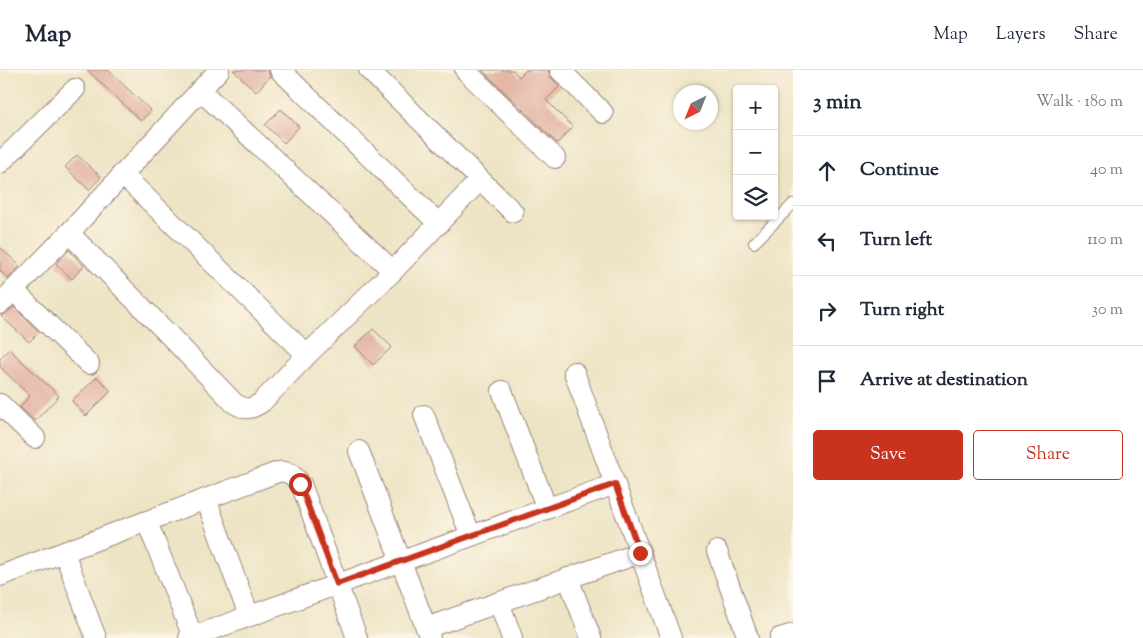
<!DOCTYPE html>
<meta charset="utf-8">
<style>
body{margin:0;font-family:"Sorts Mill Goudy",serif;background:#f2f2f3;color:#1f2937}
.controls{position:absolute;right:15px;top:15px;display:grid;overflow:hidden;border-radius:5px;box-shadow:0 1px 4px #0004}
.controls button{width:45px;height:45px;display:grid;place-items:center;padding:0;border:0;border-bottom:1px solid #e0e1e3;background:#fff;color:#1f2937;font:25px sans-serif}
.compass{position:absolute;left:673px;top:15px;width:45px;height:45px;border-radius:50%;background:#fff;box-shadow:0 1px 4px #0004;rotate:223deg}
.stop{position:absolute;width:15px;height:15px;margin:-11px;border:4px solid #c8321e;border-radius:50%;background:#fff}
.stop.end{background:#c8321e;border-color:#fff;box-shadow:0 1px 5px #0008}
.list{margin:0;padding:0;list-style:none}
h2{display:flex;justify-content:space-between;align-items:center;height:65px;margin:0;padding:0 20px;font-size:21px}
h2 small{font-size:16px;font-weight:400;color:#747a83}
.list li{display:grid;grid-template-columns:32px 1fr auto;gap:15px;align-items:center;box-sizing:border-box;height:70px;padding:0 20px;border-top:1px solid #e0e1e3}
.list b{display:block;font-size:19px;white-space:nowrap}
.list em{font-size:16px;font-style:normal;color:#747a83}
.actions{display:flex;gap:10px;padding:15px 20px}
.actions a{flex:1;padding:11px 0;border:1px solid #c8321e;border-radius:5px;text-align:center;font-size:18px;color:#c8321e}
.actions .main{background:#c8321e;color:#fff}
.icon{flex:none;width:28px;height:28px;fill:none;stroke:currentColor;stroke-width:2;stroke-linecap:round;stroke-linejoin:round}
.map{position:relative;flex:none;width:793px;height:568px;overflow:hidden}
header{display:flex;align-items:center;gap:30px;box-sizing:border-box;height:70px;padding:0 25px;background:#fff;border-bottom:1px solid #e0e1e3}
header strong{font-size:24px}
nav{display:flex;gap:28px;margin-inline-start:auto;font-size:18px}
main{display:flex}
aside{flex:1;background:#fff}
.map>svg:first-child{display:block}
.building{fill:#e2b0a0}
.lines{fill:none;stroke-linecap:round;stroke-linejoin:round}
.lane-casing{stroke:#9c8278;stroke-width:12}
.street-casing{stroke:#9c8278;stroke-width:22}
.lane{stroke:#fff;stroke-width:10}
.street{stroke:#fff;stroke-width:20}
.route{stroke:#c8321e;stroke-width:6}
</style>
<header>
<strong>Map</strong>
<nav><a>Map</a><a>Layers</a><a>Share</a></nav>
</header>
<main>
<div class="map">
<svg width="793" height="568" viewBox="0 0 793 568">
<rect width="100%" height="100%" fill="#fcf5e5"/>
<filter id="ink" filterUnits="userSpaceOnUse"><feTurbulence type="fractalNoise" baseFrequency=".02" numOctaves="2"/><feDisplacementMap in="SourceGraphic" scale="10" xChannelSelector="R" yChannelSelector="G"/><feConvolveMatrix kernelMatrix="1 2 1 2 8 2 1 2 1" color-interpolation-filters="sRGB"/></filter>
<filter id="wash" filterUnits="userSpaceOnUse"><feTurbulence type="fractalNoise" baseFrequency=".0096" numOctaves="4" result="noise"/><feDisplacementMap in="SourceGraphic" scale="20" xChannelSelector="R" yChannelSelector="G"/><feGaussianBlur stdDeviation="1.12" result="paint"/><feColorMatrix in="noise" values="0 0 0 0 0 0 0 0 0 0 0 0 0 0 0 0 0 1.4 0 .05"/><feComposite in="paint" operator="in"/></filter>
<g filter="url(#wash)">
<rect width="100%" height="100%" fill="#ede4c5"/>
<g id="blocks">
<g class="building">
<polygon points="87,0 108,0 151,41 141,51"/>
<polygon points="233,0 268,0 270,6 256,22"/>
<polygon points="482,0 513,0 519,7 526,0 548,0 551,8 560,16 546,30 573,57 557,73"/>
<polygon points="281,39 299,57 284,73 265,55"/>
<polygon points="77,85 101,107 89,120 65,97"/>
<polygon points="0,177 20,196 8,209 0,201"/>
<polygon points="69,180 84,196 72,209 56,194"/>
<polygon points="14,237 39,262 29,272 1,246"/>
<polygon points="373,259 392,277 373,295 355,276"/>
<polygon points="9,279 59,326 35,351 20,337 30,326 0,297 0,289"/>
<polygon points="97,307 111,321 86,346 72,331"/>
</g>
</g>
</g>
<g filter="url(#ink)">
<use href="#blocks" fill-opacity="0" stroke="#9c8278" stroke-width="1"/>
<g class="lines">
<g class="lane-casing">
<polyline id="lane" points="754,173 793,134"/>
</g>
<g class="street-casing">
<g id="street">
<polyline points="280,0 439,154"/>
<polyline points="369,0 513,142"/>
<polyline points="465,0 555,88"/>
<polyline points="560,0 603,43"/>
<polyline points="200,20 393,201"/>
<polyline points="0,93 75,19"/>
<polyline points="122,104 307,285"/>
<path d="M69,163L171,267L234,333C245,340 251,340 262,332L307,285L393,201L480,110"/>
<polyline points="13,220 89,294"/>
<polyline points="0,234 69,163 219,0"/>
<polyline points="574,302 671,568"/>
<polyline points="502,321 547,439"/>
<polyline points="0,334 35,368"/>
<polyline points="424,345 471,466"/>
<polyline points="359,381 430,568"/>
<polyline points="206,429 249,546"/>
<polyline points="147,452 193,567"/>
<polyline points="717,481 748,568"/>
<polyline points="64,482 96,568"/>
<path d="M0,506L278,402C289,401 293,405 301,414L357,568"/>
<polyline points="568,508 591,568"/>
<polyline points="499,532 512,568"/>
<polyline points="426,558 640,483"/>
<polyline points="189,568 615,414"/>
<polyline points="780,568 793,564"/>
</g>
</g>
<use href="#lane" class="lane"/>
<use href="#street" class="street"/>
</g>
</g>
<g class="lines" filter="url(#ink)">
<polyline class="route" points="300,414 337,514 615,414 640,483"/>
</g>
</svg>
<div class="controls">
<button>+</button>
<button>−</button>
<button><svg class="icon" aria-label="layers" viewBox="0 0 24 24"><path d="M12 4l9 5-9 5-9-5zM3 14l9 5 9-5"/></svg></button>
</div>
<svg class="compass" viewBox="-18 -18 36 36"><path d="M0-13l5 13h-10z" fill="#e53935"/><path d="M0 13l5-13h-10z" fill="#747a83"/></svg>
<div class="stop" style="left:300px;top:414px"></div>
<div class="stop end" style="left:640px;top:483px"></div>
</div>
<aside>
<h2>3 min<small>Walk · 180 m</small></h2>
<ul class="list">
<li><svg class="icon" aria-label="ahead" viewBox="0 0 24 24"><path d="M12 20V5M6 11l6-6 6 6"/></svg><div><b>Continue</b></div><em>40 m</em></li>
<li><svg class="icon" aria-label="left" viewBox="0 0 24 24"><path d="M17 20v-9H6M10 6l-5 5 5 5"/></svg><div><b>Turn left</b></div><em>110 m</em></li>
<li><svg class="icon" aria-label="right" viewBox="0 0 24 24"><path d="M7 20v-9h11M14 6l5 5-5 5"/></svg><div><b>Turn right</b></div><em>30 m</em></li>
<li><svg class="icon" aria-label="arrive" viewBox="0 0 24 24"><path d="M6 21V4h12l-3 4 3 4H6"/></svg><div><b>Arrive at destination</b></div></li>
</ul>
<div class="actions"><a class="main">Save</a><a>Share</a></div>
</aside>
</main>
